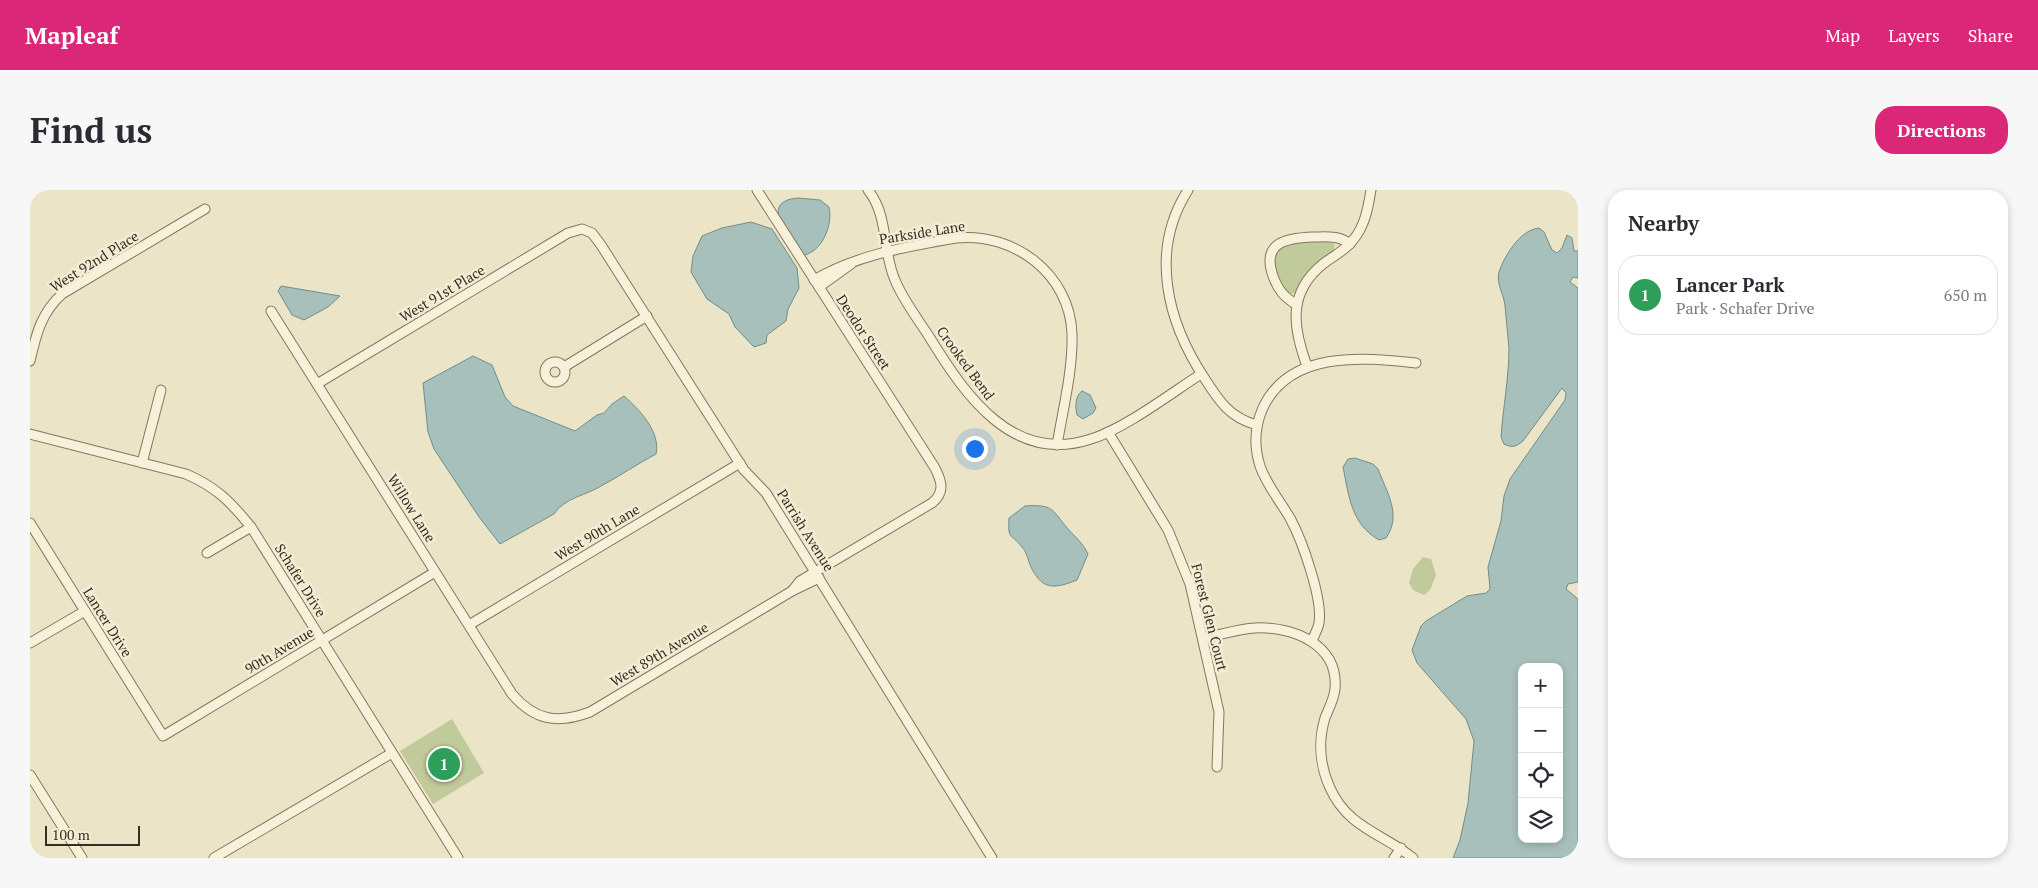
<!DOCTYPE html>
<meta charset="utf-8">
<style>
body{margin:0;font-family:"PT Serif",serif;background:#f7f7f7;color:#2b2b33}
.controls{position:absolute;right:15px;bottom:15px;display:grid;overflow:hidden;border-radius:10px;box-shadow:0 2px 8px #0003}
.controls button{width:45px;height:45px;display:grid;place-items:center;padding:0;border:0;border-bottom:1px solid #e1e1e2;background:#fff;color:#2b2b33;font:25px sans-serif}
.scale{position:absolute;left:15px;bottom:12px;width:95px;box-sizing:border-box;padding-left:5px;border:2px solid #382d20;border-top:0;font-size:14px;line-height:18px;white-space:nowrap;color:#382d20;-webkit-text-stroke:4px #f4edd6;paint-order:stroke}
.you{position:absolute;left:944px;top:258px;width:18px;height:18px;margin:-12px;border:4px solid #fff;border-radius:50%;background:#1a73e8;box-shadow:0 0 0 8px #1a73e833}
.badge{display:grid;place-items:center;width:32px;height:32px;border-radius:50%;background:#db2777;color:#fff;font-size:16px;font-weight:700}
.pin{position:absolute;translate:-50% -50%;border:2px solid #fff;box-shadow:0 1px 5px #0006}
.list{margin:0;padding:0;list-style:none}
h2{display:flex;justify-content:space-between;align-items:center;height:65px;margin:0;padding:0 20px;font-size:21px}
h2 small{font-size:16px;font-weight:400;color:#7c7c81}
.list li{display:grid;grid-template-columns:32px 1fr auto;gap:15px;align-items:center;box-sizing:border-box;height:80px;margin:0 10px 10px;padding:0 10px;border:1px solid #e1e1e2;border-radius:20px}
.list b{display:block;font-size:19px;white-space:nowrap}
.list p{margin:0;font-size:16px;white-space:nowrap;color:#7c7c81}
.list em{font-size:16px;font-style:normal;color:#7c7c81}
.icon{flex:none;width:28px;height:28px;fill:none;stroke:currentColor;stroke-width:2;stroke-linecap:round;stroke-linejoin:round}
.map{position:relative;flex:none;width:1548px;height:668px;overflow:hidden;border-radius:20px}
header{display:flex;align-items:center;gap:30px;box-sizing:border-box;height:70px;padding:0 25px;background:#db2777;color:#fff}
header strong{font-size:24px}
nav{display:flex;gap:28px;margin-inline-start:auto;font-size:18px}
.intro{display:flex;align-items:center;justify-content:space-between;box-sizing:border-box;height:120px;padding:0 30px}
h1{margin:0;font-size:35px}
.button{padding:12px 22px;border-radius:20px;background:#db2777;color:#fff;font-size:18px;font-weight:700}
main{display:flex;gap:30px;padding:0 30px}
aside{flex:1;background:#fff;border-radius:20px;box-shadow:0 2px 8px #0003}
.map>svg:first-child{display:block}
.green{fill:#c1ca9b}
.water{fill:#a8c0bb;stroke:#6f8e89;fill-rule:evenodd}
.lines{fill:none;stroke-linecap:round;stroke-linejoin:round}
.minor-casing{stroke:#87765d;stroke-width:11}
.minor{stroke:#f7f1da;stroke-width:9}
.labels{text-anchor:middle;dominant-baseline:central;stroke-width:5;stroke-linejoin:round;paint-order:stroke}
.street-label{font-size:14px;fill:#382d20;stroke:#f4edd6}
</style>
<header>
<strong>Mapleaf</strong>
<nav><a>Map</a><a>Layers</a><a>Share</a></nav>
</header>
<div class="intro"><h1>Find us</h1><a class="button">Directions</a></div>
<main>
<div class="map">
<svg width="1548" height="668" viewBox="0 0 1548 668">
<rect width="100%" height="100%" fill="#ece4c7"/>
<g class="green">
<path d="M1300,51L1305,55L1303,62L1281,78L1265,103L1258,104C1251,96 1246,87 1244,76C1240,47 1281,52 1300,51Z"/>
<polygon points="1393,367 1401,369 1406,385 1400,400 1394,405 1383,400 1379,393 1383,379"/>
<polygon points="422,529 454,583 403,614 370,561"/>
</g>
<g class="water">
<path d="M768,8L790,10L799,17C803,34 793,60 775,65L772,64L748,25C747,12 757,9 768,8Z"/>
<polygon points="721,32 742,39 767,78 769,98 758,119 756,131 737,145 736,153 724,157 705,137 699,124 677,109 661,82 663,66 672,46 692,38"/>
<path d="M1509,38L1514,42L1522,60L1527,63L1532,58L1537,45L1542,48L1544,61H1548V88L1543,87L1540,92L1548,98V392L1538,394L1536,399L1548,409V668H1423L1430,650L1438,613L1444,551L1436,529L1387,473L1382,460L1391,436L1396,431L1437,406L1456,403L1460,399L1458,377L1471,331L1474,306L1480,289L1535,210L1536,203L1532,198L1493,251C1486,257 1482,258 1474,254L1471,247C1473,218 1479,187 1479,158C1478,144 1476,130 1475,116C1474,104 1466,94 1469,82C1475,65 1490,40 1509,38ZM1492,477H1529V649H1492Z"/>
<polygon points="251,96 310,106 298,117 274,130 262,125 248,101"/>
<path d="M443,166L462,175L475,207L483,216L545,241L567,225L574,223L582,214L594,206C609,219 631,242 626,264C607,274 590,286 571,296C557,305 534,308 524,324L470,354L449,327L404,259L398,242L393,193Z"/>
<path d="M1052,201L1060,205L1066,218L1063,223L1053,229L1047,225C1045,217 1045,206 1052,201Z"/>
<path d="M1325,268L1343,274L1348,279C1357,303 1372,325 1356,348L1349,350C1321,334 1319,306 1313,277L1318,269Z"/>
<path d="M995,316C1024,314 1022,320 1038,339C1046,348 1052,352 1058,364L1047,390C1024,399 1012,401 1000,375C998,369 996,361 992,357C980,342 978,351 979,328Z"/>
</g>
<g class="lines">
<g class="minor-casing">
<g id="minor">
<path d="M727,0L905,278C912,292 915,302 902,313L770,391L762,401L789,388"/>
<path d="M838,0C859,26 852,61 865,90C873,110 888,129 900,148C935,205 983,275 1061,249C1094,239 1140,204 1171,184"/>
<path d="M1158,0C1119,61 1137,132 1175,189C1189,211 1200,228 1227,235"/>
<path d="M784,90C829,64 876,57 926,48C984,42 1040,84 1042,144C1043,180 1033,219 1027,255"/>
<polyline points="789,97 821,74"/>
<path d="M1267,115C1254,107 1248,100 1243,86C1231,52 1257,48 1283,47C1296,47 1309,45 1320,54"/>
<path d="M241,121L482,504C505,531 528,534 560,522L762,401"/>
<path d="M0,171C6,145 11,123 32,104L175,19"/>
<circle cx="525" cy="182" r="10"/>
<path d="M1277,176C1263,138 1257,103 1293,74C1303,66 1315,61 1323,50C1335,36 1338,18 1341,0"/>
<polyline points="534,177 617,126"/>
<polyline points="287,194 538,43 552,39 562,43 571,55 714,280 736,303 962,668"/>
<polyline points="1078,242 1138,340 1160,394 1189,522 1187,577"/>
<path d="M0,244L156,284C186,297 200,311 221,337L428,668"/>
<polyline points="112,273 131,200"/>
<polyline points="0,333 133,546 405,382"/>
<polyline points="177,363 221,337"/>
<polyline points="439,435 710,273"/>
<path d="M1173,448C1190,445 1208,439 1225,438C1262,436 1309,454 1305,499C1304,509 1299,518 1295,528C1288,551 1290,576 1300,598C1318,638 1352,643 1383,668"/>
<path d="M1282,451C1284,445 1288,439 1289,433C1293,409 1272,350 1260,328C1250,311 1236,294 1230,276C1224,257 1225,237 1232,220C1258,160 1332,167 1386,173"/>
<polyline points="0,453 55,421"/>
<polyline points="0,585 52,668"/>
<polyline points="184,668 362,563"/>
<polyline points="1364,668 1371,658"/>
</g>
</g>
<use href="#minor" class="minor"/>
</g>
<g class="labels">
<g class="street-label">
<text transform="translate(892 42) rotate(-9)">Parkside Lane</text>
<text transform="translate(64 71) rotate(-32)">West 92nd Place</text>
<text transform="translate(412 103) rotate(-31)">West 91st Place</text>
<text transform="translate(834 142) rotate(57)">Deodor Street</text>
<text transform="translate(936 173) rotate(54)">Crooked Bend</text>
<text transform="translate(382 318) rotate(58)">Willow Lane</text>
<text transform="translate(776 340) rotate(58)">Parrish Avenue</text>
<text transform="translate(567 342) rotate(-31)">West 90th Lane</text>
<text transform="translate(271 390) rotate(58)">Schafer Drive</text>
<text transform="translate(1180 427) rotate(76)">Forest Glen Court</text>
<text transform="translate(78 432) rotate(58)">Lancer Drive</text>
<text transform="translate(249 460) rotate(-31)">90th Avenue</text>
<text transform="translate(629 464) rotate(-31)">West 89th Avenue</text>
</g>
</g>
</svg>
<div class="controls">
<button>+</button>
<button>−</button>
<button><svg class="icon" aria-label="locate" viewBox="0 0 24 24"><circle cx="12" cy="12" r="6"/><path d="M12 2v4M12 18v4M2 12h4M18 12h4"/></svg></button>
<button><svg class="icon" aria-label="layers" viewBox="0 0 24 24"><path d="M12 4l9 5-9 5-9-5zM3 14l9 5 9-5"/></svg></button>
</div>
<div class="scale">100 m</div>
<div class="you"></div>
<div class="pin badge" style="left:414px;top:574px;background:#2e9e5b">1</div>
</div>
<aside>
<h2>Nearby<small></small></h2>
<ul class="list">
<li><span class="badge" style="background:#2e9e5b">1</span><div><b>Lancer Park</b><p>Park · Schafer Drive</p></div><em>650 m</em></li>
</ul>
</aside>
</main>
